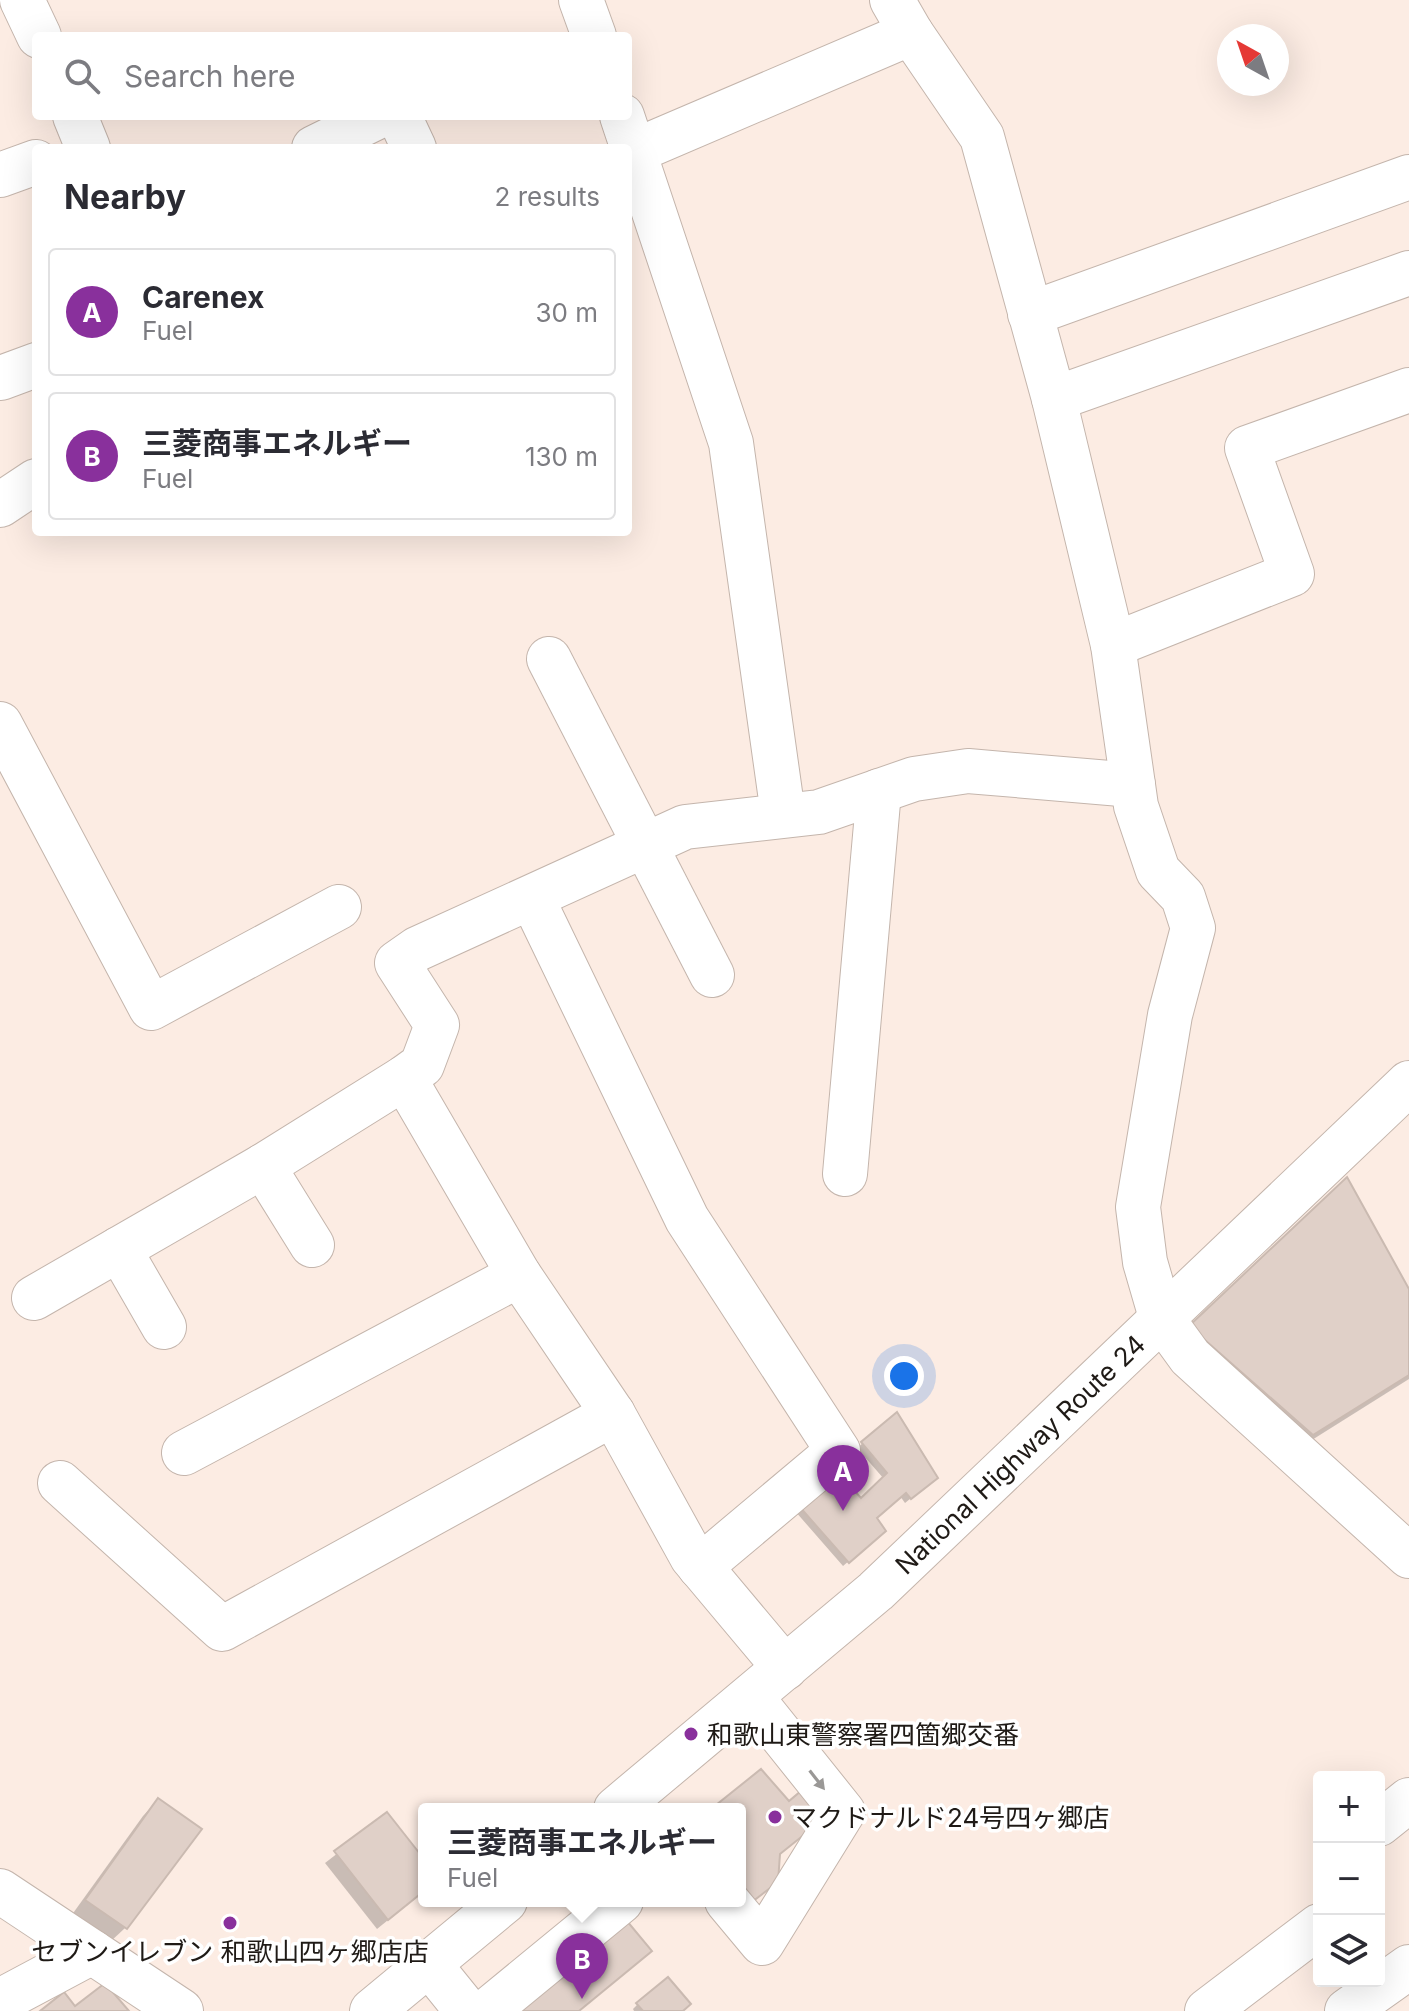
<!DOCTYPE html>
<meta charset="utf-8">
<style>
body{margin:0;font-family:Inter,"Noto Sans JP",sans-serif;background:#f2f2f3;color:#2b2b33}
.controls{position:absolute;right:24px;bottom:24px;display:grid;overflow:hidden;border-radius:8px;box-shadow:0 8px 32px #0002}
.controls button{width:72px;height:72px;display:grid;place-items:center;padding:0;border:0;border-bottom:2px solid #e1e1e2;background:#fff;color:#2b2b33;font:40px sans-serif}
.compass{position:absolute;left:1217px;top:24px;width:72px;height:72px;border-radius:50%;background:#fff;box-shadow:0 8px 32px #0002;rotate:320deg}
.you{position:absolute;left:904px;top:1376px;width:28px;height:28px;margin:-20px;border:6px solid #fff;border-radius:50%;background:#1a73e8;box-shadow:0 0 0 12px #1a73e833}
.badge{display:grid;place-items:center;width:52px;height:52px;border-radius:50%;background:#89309c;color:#fff;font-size:26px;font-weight:700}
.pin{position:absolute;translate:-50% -66px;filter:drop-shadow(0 2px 4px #0008)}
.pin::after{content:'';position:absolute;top:42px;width:28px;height:24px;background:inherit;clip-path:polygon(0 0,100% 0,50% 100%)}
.popup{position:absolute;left:418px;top:1803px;width:328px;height:104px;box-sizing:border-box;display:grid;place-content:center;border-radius:8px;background:#fff;filter:drop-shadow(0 2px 6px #0005);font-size:26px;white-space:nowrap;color:#7c7c81}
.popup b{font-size:30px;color:#2b2b33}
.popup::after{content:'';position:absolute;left:50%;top:100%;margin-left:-16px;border:16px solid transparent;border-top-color:#fff}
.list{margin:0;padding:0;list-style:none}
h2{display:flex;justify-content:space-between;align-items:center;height:104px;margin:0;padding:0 32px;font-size:34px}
h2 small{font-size:26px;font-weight:400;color:#7c7c81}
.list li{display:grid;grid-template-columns:52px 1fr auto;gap:24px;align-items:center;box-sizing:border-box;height:128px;margin:0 16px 16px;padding:0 16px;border:2px solid #e1e1e2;border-radius:8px}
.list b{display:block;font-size:30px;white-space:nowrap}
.list p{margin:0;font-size:26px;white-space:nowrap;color:#7c7c81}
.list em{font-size:26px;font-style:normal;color:#7c7c81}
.icon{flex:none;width:44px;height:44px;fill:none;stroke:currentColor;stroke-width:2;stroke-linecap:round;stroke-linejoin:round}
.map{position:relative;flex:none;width:1409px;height:2011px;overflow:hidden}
.search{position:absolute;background:#fff;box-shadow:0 8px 32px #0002;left:32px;top:32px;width:600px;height:88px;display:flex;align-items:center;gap:20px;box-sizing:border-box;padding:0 28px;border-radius:8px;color:#7c7c81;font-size:30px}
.panel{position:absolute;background:#fff;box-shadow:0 8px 32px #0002;left:32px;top:144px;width:600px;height:392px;border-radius:8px}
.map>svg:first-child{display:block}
.shadow{fill:#0003}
.building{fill:#e0d0c8;stroke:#cabab1;stroke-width:2}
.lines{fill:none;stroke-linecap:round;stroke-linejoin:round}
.minor-casing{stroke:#c4b5ac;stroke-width:46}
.highway-casing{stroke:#c4b5ac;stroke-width:46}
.minor{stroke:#fff;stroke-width:44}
.highway{stroke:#fff;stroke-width:44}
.oneway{fill:#9a9896}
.poi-dot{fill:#89309c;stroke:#fff;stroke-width:3}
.labels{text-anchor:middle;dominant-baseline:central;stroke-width:7;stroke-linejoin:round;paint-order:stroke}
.street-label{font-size:26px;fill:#1f1a16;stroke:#fff}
.poi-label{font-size:26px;fill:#1f1a16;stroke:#fff;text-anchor:start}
</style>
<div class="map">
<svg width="1409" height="2011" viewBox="0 0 1409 2011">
<rect width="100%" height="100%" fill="#fcece3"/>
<g class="shadow">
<polygon points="1409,1293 1409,1379 1296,1450 1175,1343"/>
<polygon points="897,1415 931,1482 905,1503 900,1496 875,1518 878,1536 843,1566 795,1511 861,1500 884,1479 857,1448"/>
<polygon points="158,1800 125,1928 109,1943 71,1916 143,1816"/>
<polygon points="387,1815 424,1862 424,1891 377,1929 325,1863"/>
<polygon points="667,1980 681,2011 634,2011 633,2009 637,2005"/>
</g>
<g class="building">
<polygon points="1347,1177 1409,1289 1409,1375 1313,1435 1189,1326"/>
<polygon points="897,1412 938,1478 911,1499 906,1493 877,1518 886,1531 849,1563 798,1505 835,1469 861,1498 887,1473 861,1442"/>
<polygon points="761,1769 789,1801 801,1791 825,1818 780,1854 778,1882 748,1905 740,1895 740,1809 711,1809"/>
<polygon points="158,1798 202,1829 127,1929 85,1900"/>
<polygon points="387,1812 424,1859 424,1891 388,1920 334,1851"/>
<polygon points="617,1909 652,1951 579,2011 492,2011"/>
<polygon points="668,1977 691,2004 683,2011 643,2011 636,2003"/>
<polygon points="105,1983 129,2011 40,2011 64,1992 75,2006"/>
</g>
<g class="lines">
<g class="minor-casing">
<g id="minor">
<polyline points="22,0 39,36"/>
<polyline points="581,0 594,36"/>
<polyline points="892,0 911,33 982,137 1054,399 1113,645 1136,806 1158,871 1183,897 1193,928 1170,1015 1138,1207 1145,1262 1161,1317 1190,1357 1409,1556"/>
<polyline points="75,116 88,148"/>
<polyline points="399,116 414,148"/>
<polyline points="622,116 731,443 783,814"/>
<polyline points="314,148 379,116"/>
<polyline points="628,154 911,33"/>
<polyline points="0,175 36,162"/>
<polyline points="1030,314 1409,177"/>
<polyline points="1,378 36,365"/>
<polyline points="1054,399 1409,273"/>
<polyline points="0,505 36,481"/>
<polyline points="1113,645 1292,574 1247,448 1409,390"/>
<polyline points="549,659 712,975"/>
<polyline points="0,724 151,1008 339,907"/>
<polyline points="532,898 687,1219 838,1451 700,1567"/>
<polyline points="404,1078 519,1275 613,1414 692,1557 785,1668"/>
<polyline points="263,1166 312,1245"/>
<polyline points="845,1174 879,791"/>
<polyline points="119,1249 164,1327"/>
<polyline points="34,1298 263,1166 404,1078 422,1065 437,1025 397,963 417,949 685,827 819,812 914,779 968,771 1133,785"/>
<polyline points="184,1453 519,1275"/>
<polyline points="60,1483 222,1629 613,1414"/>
<polyline points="1379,1824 1409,1800"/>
<polyline points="0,1891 181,2011"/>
<polyline points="727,1901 762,1943 843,1812 751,1697"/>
<polyline points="429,1964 467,2011"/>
<polyline points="0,2001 92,1952"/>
<polyline points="487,2011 621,1901"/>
<polyline points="1207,2011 1319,1926"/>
<polyline points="1347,2011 1409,1967"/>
</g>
</g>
<g class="highway-casing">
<g id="highway">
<path id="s1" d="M616,1809L876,1591L1409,1083"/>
<polyline points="372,2011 505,1901"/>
</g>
</g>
<use href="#minor" class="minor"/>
<use href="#highway" class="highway"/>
</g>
<defs><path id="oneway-solid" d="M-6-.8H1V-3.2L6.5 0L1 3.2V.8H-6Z" transform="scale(2)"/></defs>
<use class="oneway" href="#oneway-solid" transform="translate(817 1780) rotate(52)"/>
<g class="poi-dot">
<circle cx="691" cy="1734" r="8"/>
<circle cx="775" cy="1817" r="8"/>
<circle cx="230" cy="1923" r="8"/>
</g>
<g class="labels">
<g class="street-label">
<text stroke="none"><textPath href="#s1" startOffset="538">National Highway Route 24</textPath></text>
</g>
<g class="poi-label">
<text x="707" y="1734">和歌山東警察署四箇郷交番</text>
<text x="791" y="1817">マクドナルド24号四ヶ郷店</text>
<text x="230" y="1951" text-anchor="middle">セブンイレブン 和歌山四ヶ郷店店</text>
</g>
</g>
</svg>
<div class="controls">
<button>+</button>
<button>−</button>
<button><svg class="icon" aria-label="layers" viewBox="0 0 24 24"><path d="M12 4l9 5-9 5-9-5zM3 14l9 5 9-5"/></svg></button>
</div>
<svg class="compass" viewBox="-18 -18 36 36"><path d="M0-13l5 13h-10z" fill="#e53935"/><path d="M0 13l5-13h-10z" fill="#7c7c81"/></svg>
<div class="you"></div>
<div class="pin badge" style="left:843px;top:1511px">A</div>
<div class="pin badge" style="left:582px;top:1999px">B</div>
<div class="popup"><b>三菱商事エネルギー</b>Fuel</div>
<div class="search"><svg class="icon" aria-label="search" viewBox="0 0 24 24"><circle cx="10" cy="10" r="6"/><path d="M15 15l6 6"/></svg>Search here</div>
<section class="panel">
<h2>Nearby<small>2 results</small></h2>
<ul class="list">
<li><span class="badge">A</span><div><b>Carenex</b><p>Fuel</p></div><em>30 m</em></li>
<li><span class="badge">B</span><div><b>三菱商事エネルギー</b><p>Fuel</p></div><em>130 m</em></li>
</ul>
</section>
</div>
